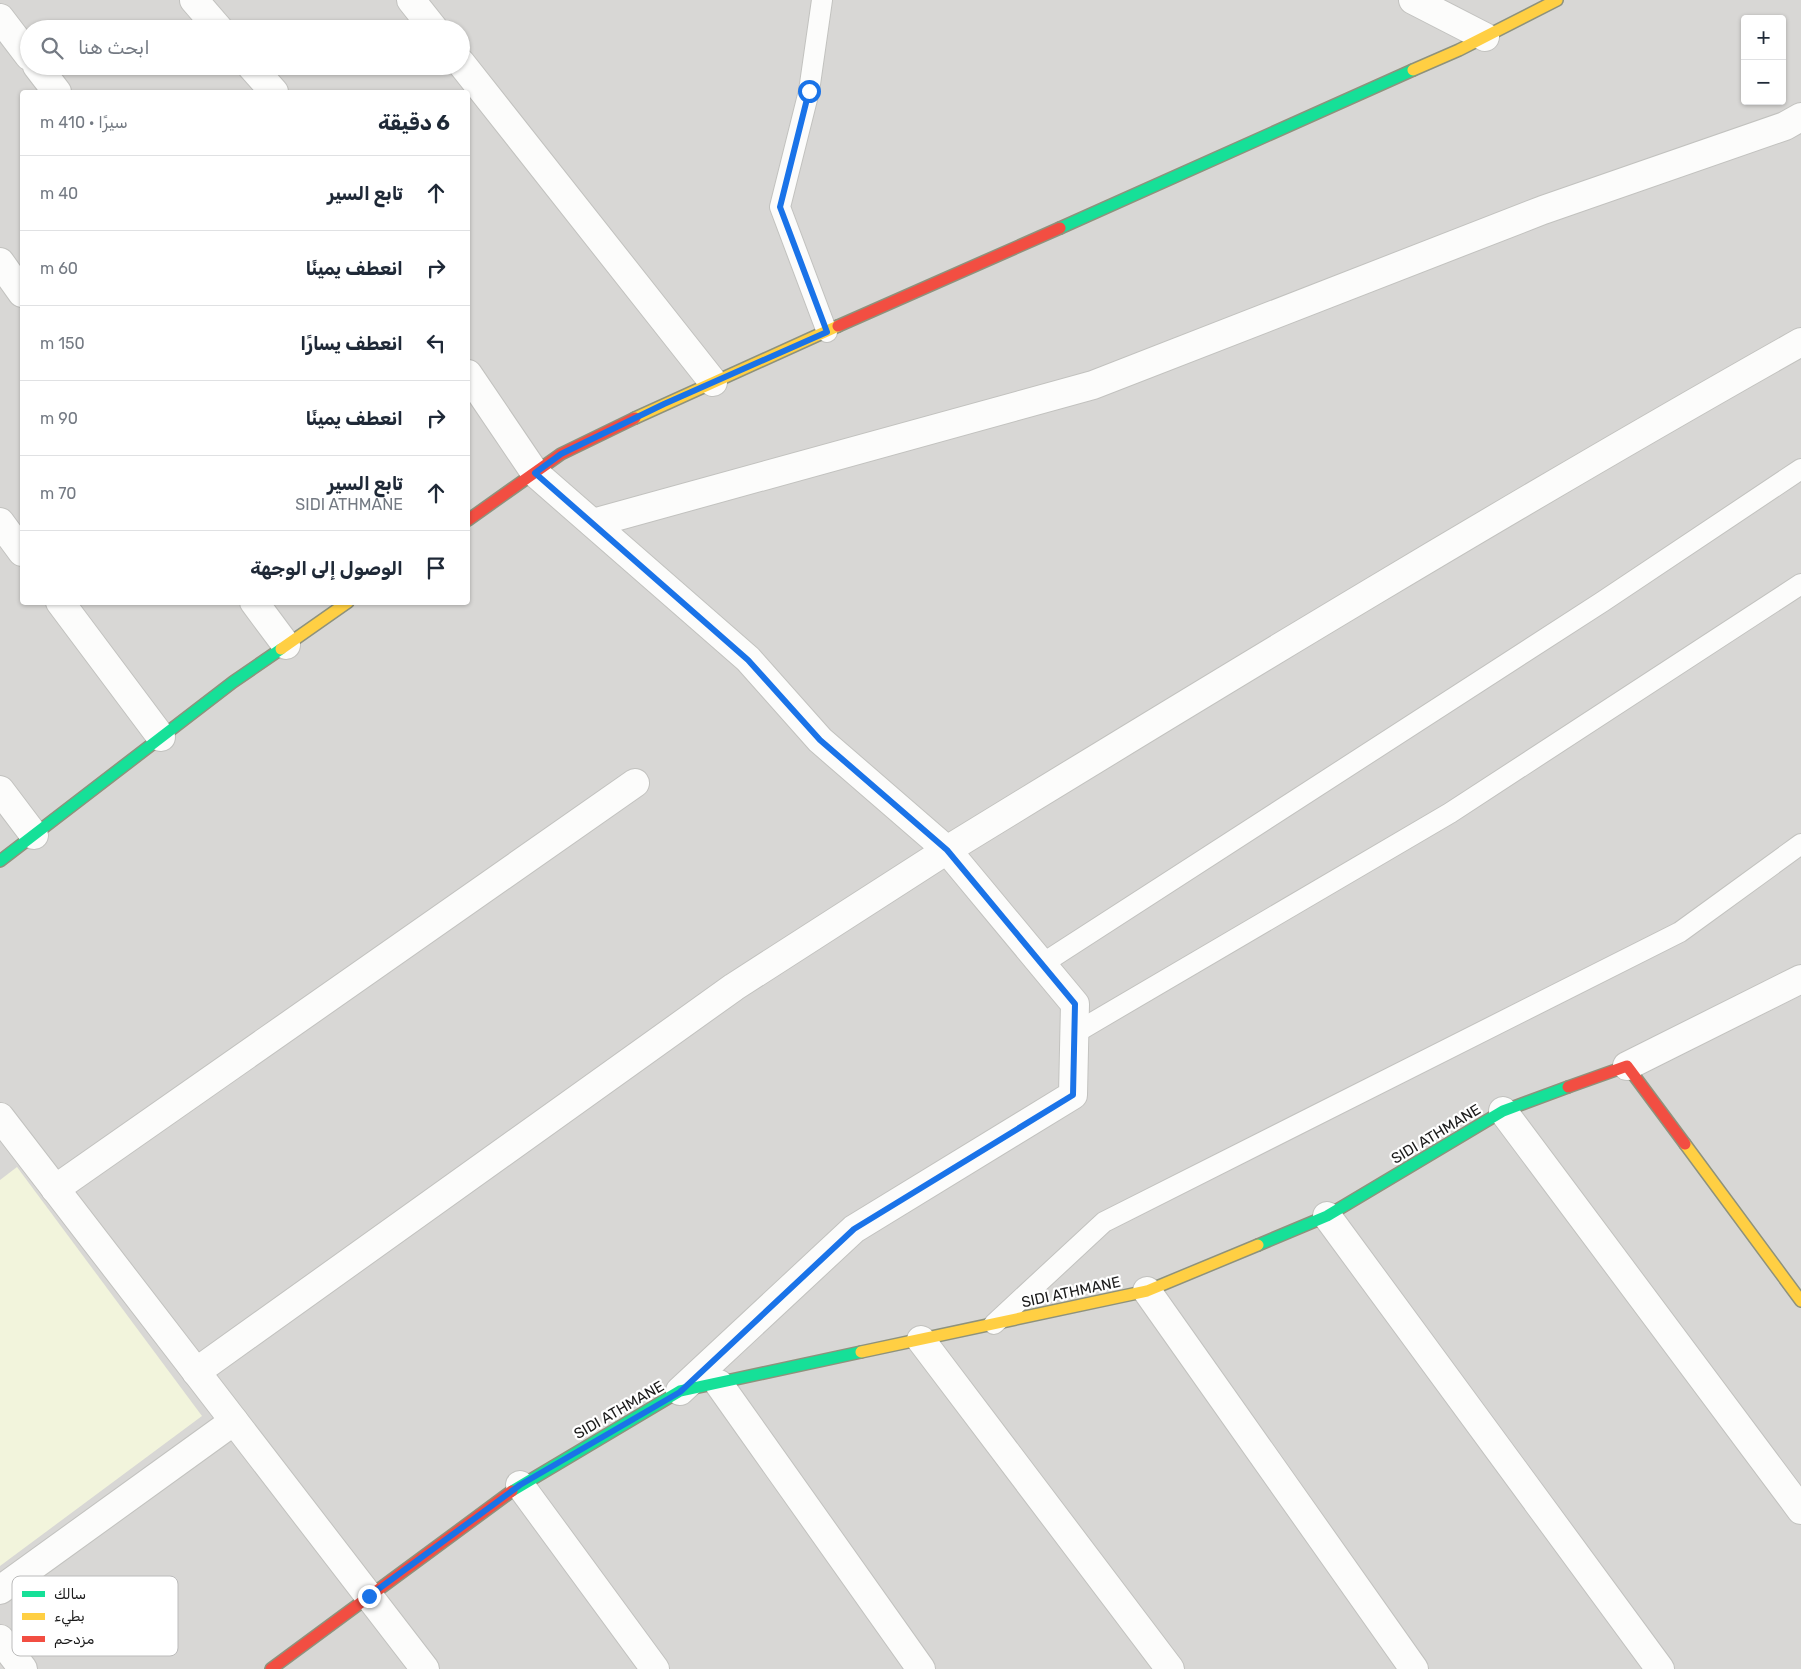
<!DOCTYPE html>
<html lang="ar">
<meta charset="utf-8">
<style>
body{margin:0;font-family:Rubik,"Noto Sans Arabic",sans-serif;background:#f2f2f3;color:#1f2937;direction:rtl}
.controls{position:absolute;right:15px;top:15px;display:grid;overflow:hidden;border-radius:5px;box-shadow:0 1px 4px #0004}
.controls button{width:45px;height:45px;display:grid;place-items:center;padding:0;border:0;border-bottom:1px solid #e0e1e3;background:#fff;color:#1f2937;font:25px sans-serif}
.stop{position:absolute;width:15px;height:15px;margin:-11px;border:4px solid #1a73e8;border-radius:50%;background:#fff}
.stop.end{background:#1a73e8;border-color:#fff;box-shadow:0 1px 5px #0008}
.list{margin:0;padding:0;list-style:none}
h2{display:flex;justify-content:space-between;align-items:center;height:65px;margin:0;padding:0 20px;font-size:21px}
h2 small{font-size:16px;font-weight:400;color:#747a83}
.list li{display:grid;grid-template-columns:32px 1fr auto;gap:15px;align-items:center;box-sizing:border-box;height:75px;padding:0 20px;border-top:1px solid #e0e1e3}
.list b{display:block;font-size:19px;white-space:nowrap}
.list p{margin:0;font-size:16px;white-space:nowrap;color:#747a83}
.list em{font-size:16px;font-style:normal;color:#747a83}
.icon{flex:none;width:28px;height:28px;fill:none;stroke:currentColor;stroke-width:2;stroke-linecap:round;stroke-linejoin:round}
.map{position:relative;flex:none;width:1801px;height:1669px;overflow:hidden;direction:ltr}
.search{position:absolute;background:#fff;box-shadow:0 1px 4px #0004;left:20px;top:20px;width:450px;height:55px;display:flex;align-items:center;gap:12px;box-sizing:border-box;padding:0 18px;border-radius:28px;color:#747a83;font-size:19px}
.panel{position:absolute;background:#fff;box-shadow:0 1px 4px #0004;left:20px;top:90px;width:450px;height:515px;border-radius:5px;direction:rtl}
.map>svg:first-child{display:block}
.residential{fill:#d8d7d5;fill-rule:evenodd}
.education{fill:#f2f4dc}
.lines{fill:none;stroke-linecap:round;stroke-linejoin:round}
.lane-casing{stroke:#c2c2bf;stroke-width:22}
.street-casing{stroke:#c2c2bf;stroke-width:30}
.fast-casing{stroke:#8e927c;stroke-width:14}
.slow-casing{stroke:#8e927c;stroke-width:14}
.jam-casing{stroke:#8e927c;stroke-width:14}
.lane{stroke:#fcfcfb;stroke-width:20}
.street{stroke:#fcfcfb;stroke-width:28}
.fast{stroke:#16e098;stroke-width:11}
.slow{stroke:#ffcf43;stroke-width:11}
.jam{stroke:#f24e42;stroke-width:11}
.route{stroke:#1a73e8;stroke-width:6}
.labels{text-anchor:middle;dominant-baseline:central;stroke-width:4.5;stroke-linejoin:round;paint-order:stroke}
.street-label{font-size:15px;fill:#1b1b1b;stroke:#fff}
.key{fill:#fff;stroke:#bbb;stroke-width:1}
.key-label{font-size:14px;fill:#1b1b1b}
</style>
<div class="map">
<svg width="1801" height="1669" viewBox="0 0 1801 1669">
<rect width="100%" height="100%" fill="#e9e8e3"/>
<path class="residential" d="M0,0H1801V1669H0ZM1745,19H1782V101H1745ZM29,29H461V66H29ZM22,92H468V602H22Z"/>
<polygon class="education" points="17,1167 202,1416 0,1566 0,1180"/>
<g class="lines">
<g class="lane-casing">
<g id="lane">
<polyline points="822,0 809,91 780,207 827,332"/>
<polyline points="1042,964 1602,602 1801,469"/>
<polyline points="1075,1033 1450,813 1801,584"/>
<polyline points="994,1324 1104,1222 1680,932 1801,844"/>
</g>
</g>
<g class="street-casing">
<g id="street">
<polyline points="194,0 219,29"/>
<polyline points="411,0 434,29"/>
<polyline points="1413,0 1485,37"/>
<polyline points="0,18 29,56"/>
<polyline points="461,63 713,382"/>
<polyline points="37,66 57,92"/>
<polyline points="251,66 274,92"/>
<polyline points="0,262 22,293"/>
<path d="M468,374L535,473L748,659L820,740L947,850C1229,677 1512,505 1801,342"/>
<polyline points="0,522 22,552"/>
<polyline points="593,523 1093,385 1543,210 1785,126 1801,117"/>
<polyline points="60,602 161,737"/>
<polyline points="254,602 286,645"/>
<polyline points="0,790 34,835"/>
<polyline points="1627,1066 1801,979"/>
<polyline points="1503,1111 1801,1510"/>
<polyline points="0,1117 425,1669"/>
<polyline points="55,1189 635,783"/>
<polyline points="1327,1216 1660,1669"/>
<polyline points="1147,1291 1414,1669"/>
<polyline points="921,1340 1170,1669"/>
<polyline points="196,1372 734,987 947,850 1075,1004 1073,1095 854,1229 680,1391"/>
<polyline points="719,1384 921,1669"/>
<polyline points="520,1485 655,1669"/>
<polyline points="0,1590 234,1421"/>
<polyline points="0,1639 23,1669"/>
</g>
</g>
<g class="fast-casing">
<g id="fast">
<polyline points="1060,228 1413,70"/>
<polyline points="0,861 233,682 281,649"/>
<polyline points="1258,1245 1327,1216 1503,1111 1568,1087"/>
<polyline points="512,1491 680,1391 861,1352"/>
</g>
</g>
<g class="slow-casing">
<g id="slow">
<polyline points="1413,70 1459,50 1557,0"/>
<polyline points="635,418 838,326"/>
<polyline points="281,649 348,602"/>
<polyline points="1685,1144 1801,1301"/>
<polyline points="861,1352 1147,1291 1258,1245"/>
</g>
</g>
<g class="jam-casing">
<g id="jam">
<polyline points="838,326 1060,228"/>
<polyline points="468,520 561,454 635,418"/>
<polyline points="1568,1087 1627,1066 1685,1144"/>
<polyline points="271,1669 512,1491"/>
</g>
</g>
<use href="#lane" class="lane"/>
<use href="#street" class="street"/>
<use href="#fast" class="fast"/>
<use href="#slow" class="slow"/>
<use href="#jam" class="jam"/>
</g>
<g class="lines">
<polyline class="route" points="369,1596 520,1485 680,1392 854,1229 1073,1095 1075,1004 947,850 820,740 748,660 535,473 561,454 664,404 827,332 780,207 809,91"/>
</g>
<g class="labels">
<g class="street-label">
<text transform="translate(1436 1134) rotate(-31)">SIDI ATHMANE</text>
<text transform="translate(1071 1292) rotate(-12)">SIDI ATHMANE</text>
<text transform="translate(619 1410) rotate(-30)">SIDI ATHMANE</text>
</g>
</g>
<rect x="12" y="1576" width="166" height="80" rx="8" class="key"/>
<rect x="22" y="1591" width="23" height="6" fill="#16e098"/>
<rect x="22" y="1613" width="23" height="7" fill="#ffcf43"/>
<rect x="22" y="1636" width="23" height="6" fill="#f24e42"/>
<g class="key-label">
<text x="54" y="1599">سالك</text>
<text x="54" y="1621">بطيء</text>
<text x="54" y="1644">مزدحم</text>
</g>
</svg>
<div class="controls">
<button>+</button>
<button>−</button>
</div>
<div class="stop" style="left:809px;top:91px"></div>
<div class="stop end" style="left:369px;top:1596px"></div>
<div class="search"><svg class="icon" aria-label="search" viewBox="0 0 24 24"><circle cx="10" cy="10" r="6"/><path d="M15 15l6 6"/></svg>ابحث هنا</div>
<section class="panel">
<h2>6 دقيقة<small>سيرًا · 410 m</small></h2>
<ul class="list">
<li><svg class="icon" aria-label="ahead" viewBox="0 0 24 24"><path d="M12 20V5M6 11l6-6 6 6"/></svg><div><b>تابع السير</b></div><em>40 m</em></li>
<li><svg class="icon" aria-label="right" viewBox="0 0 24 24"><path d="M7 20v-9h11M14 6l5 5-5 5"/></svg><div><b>انعطف يمينًا</b></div><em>60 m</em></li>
<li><svg class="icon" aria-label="left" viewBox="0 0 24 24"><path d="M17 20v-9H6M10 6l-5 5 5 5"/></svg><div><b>انعطف يسارًا</b></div><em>150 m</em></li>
<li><svg class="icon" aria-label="right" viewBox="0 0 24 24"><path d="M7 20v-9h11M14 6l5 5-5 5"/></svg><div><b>انعطف يمينًا</b></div><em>90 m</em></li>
<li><svg class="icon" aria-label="ahead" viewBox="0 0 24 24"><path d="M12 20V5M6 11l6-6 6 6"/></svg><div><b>تابع السير</b><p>SIDI ATHMANE</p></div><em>70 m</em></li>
<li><svg class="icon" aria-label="arrive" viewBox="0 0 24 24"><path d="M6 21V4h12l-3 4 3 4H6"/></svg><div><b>الوصول إلى الوجهة</b></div></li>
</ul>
</section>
</div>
